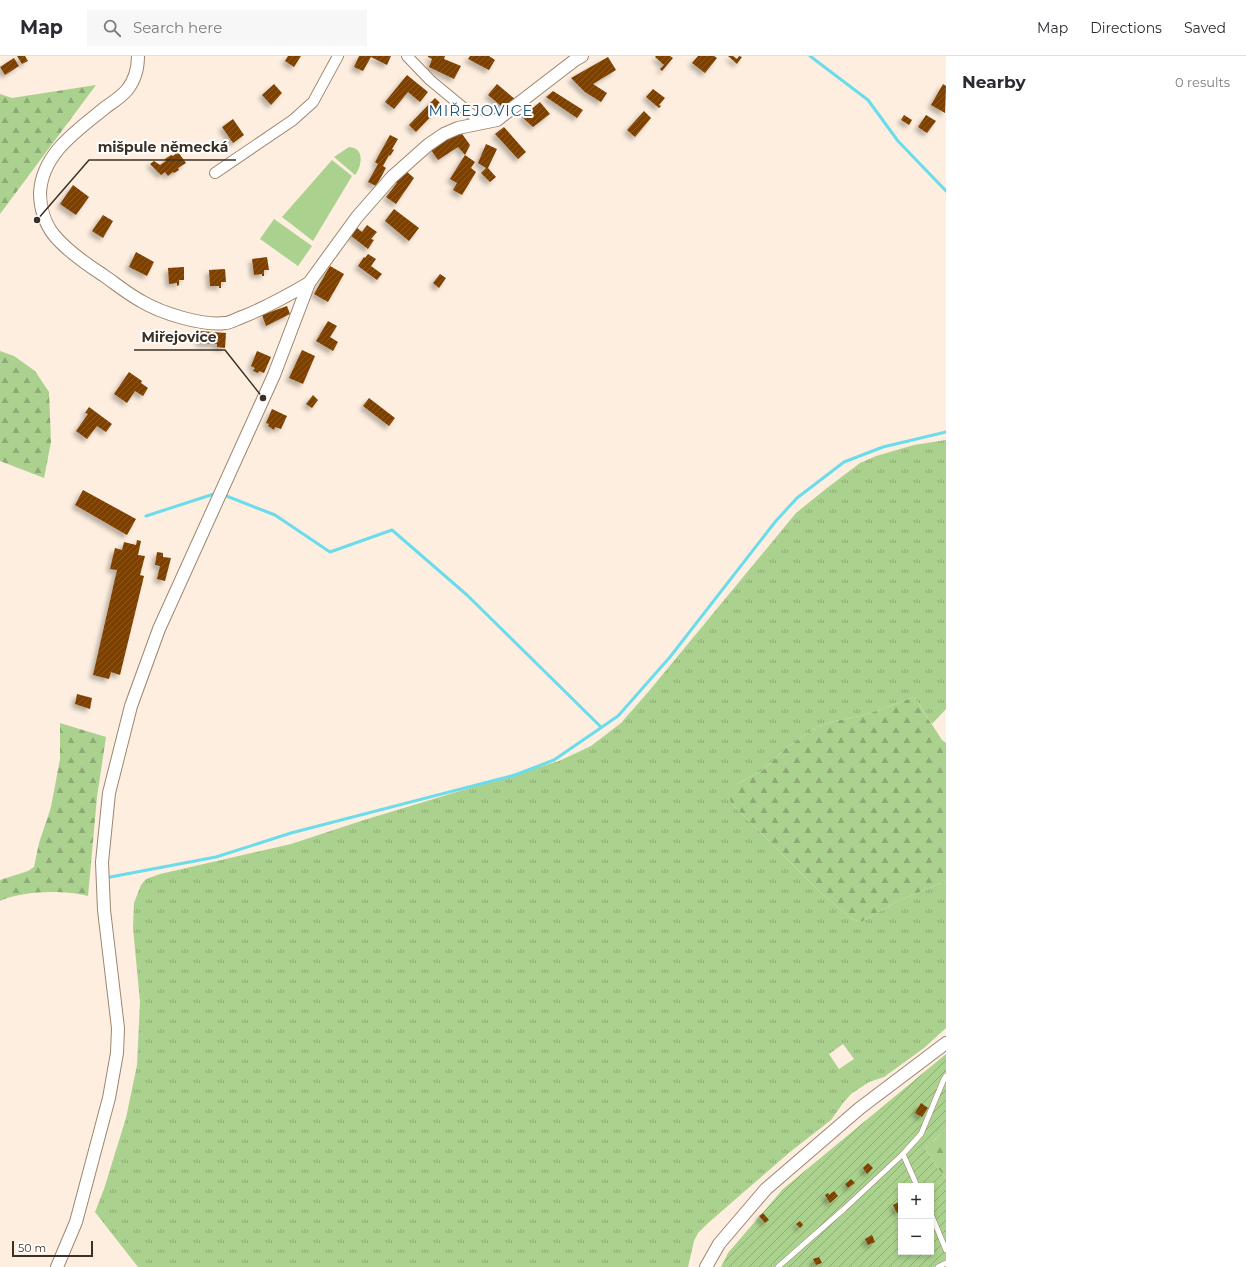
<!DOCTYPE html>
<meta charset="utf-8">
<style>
body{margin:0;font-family:Montserrat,sans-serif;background:#f7f7f7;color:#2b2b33}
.controls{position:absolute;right:12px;bottom:12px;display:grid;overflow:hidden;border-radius:0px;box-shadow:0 2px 6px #0003}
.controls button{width:36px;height:36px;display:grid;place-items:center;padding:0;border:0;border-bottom:1px solid #e1e1e2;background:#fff;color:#2b2b33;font:20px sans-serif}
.scale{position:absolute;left:12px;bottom:10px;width:81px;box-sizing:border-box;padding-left:4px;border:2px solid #3a3026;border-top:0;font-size:11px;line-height:14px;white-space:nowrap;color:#3a3026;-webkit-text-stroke:3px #fefefe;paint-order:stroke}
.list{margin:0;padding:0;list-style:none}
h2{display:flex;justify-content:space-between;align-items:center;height:52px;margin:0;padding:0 16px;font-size:17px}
h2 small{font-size:13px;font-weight:400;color:#7c7c81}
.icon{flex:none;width:22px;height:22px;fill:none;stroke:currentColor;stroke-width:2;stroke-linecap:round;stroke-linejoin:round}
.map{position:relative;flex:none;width:946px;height:1211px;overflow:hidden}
header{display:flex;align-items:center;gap:24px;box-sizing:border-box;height:56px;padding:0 20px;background:#fff;border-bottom:1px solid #e1e1e2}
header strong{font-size:19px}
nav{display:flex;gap:22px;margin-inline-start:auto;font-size:14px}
.search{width:280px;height:36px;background:#f7f7f7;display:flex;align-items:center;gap:10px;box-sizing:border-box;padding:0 14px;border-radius:0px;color:#7c7c81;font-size:15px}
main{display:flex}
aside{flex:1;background:#fff}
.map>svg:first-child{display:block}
.grass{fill:url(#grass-tufts);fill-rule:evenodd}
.forest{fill:url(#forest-firs)}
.park{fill:#abd18e}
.garden{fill:url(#garden-furrows);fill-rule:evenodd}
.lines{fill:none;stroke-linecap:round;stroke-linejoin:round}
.stream{stroke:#6adceb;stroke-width:3}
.building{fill:url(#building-hatch);filter:url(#shadow)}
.service-casing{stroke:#9d866f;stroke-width:6}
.minor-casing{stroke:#9d866f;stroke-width:12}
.tertiary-casing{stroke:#9d866f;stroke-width:14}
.service{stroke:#fff;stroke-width:5}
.minor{stroke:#fff;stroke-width:10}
.tertiary{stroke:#fff;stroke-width:12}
.labels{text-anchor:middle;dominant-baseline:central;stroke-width:4;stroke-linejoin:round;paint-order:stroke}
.quarter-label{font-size:15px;letter-spacing:1px;fill:#1c5878;stroke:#fefefe}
.leader{fill:none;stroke:#3a3026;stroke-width:1.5}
.callout-dot{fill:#3a3026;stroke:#fefefe;stroke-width:1.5}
.callout-label{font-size:14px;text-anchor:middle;font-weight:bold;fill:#3a3026;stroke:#fefefe;stroke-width:4;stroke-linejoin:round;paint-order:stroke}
</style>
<header>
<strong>Map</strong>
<div class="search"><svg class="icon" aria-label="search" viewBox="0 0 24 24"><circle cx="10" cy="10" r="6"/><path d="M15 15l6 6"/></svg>Search here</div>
<nav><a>Map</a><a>Directions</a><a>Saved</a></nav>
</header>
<main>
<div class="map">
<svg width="946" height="1211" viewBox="0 0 946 1211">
<defs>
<pattern id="grass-tufts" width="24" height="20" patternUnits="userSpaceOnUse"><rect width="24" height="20" fill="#abd18e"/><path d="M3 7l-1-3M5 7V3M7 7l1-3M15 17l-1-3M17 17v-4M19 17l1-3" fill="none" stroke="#8caa74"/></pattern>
<pattern id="forest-firs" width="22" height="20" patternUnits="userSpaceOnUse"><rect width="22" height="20" fill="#abd18e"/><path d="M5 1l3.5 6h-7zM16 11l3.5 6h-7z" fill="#8caa74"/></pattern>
<pattern id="garden-furrows" width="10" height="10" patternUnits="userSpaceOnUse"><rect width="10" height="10" fill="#abd18e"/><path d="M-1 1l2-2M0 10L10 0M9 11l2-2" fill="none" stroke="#8caa74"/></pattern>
<pattern id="building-hatch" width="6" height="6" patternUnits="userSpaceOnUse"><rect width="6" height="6" fill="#7c3f02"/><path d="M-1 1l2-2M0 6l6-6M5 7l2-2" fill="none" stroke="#8a5928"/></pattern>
<filter id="shadow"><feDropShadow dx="-3.5" dy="3.5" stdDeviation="2" flood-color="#0004"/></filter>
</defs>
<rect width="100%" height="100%" fill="#fdeedf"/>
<path class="grass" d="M946,384V653L932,668L914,641L865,659L835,665L817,671L786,692L763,714L739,727L731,747L821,837L852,863L861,866L898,845L946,825V972L924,992L884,1021L869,1026L851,1038L843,1047L831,1064L790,1096L707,1168L698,1177L694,1185L688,1211H138L95,1156L104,1133L126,1062L137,1009L140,946L133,872L134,847L141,829L146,823L160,818L291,788L364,764L559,705L591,690L621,667L649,635L796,457L827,432L860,407L876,400L914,389ZM843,988L854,1003L839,1013L829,998Z"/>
<g class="forest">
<polygon points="96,29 3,154 0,158 0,38 12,42"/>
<polygon points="0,295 14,300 35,315 49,336 51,386 44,422 0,405"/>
<polygon points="914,641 942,684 946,687 946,825 898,845 861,866 852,863 821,837 731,747 730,741 732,735 739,727 763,714 786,692 817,671 835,665 865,659"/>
<path d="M60,667L106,681L97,741L88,840C64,834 23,834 0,845V824L28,815L34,811L39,787L51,751L60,703Z"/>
<polygon points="946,1073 946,1122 938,1113 925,1092"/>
</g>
<g class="park">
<path d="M349,91C365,92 362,110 355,119L334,101Z"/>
<polygon points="332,104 352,120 313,185 282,161"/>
<polygon points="274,163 312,190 298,210 260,183"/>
</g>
<path class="garden" d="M946,998V1073L925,1092L938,1113L946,1122V1211H721L728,1197L783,1133ZM901,1130H931V1196H901Z"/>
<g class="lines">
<g class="stream">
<polyline points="810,0 868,44 898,85 946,135"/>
<polyline points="224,439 275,459 330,496 392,474 467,539 601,671"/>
<polyline points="146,460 217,437"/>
<polyline points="105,822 216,801 291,777 515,719 554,704 618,660 670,601 775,466 797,442 844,406 883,391 946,376"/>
</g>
</g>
<g class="building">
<polygon points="17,0 25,0 28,5 22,8"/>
<polygon points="288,0 301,0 294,11 285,5"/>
<polygon points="359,0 391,0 387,9 371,1 363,15 354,11"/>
<polygon points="428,0 445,0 444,3 461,10 454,23 429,11 432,3 428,1"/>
<polygon points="470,0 489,0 495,4 489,14 468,3"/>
<polygon points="656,0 670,0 673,2 662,15 660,13 664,9 655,1"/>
<polygon points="698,0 714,0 717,2 705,17 692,7"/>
<polygon points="728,0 733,0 737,3 739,0 742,1 737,8"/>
<polygon points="608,1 616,14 593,28 607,37 601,46 585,36 571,22"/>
<polygon points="14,2 19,10 5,19 0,11"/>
<polygon points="407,19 428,36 420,46 408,36 394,53 385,46"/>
<polygon points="274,28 282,37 271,49 262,39"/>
<polygon points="497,28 516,44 507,55 488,39"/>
<polygon points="943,28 946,30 945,57 931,49"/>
<polygon points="653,33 665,42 659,49 661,50 659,52 646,41"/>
<polygon points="553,35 583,54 577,62 546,41"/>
<polygon points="435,42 442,49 416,76 409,69"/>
<polygon points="540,46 550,58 533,71 522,61"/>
<polygon points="644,55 651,62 635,81 627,74"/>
<polygon points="904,59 912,64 909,69 901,64"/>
<polygon points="926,59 936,65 927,77 918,71"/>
<polygon points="233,63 244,79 233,87 222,71"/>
<polygon points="504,71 526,96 518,103 495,78"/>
<polygon points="460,75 470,89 465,99 475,106 471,112 476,116 462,139 453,134 457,127 450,123 465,99 458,91 438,104 431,94"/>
<polygon points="390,79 398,83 392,93 394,94 390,100 389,99 383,110 386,112 376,130 368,126 378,108 375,106"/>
<polygon points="486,88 497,93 488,112 496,121 490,126 481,117 486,112 478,107"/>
<polygon points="178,96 186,107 178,112 179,114 174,117 173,116 168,120 165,116 161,119 150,108 154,105 160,109 166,105 165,103 171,99 173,100"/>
<polygon points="406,115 414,122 396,148 386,141 397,127 393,124 396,120 400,123"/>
<polygon points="73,129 89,141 76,159 60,148"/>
<polygon points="394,153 419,172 409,185 385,165"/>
<polygon points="103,159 113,165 103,182 92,175"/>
<polygon points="367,169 377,176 371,183 374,184 368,193 350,179 356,171 362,176"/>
<polygon points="136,196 154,206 147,220 129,211"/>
<polygon points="368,198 376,203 371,210 382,218 377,224 358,210 364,201 365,202"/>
<polygon points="267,201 269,214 264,214 264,220 262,220 262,218 254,219 252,203"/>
<polygon points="330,210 344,218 328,246 314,238"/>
<polygon points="184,211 184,224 179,224 179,229 177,230 177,227 169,228 168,212"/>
<polygon points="225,213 226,226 221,226 221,232 219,232 219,230 210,230 209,214"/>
<polygon points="440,218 446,222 439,232 433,227"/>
<polygon points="287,250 290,258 266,270 262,259"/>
<polygon points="328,265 337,270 330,281 338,286 333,295 316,285"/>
<polygon points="200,275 226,277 225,292 217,291 217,288 199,287"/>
<polygon points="302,294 315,300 303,328 289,322"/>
<polygon points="257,295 271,301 264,317 259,315 258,317 253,315 255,312 251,310"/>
<polygon points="129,316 142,325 141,327 148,332 143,340 135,335 127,347 114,338"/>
<polygon points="313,339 318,344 312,352 306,348"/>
<polygon points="369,342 395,362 389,370 363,350"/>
<polygon points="89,351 112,368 106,376 97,370 87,383 76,375 88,358 85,357"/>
<polygon points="272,353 287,360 281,373 275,371 274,374 268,370 269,368 266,367"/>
<polygon points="83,434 136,463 127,479 75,449"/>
<polygon points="137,484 141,485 138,499 145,500 140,519 144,520 120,619 111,616 109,623 93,619 117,514 110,513 115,492 122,494 124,486 136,489"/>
<polygon points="157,496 163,497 163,501 171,502 165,525 157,523 160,510 155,509"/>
<polygon points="77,638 92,642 90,653 75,648"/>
<polygon points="921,1047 928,1052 922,1061 915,1057"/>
<polygon points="868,1107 873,1112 867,1118 863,1112"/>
<polygon points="851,1123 855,1127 848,1132 845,1128"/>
<polygon points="834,1135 838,1140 830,1147 825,1139 828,1137 829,1139"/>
<polygon points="899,1146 901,1155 897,1157 893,1149"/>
<polygon points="763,1157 769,1164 765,1167 759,1160"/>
<polygon points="800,1165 803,1169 800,1172 796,1168"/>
<polygon points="872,1179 875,1186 868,1189 865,1183"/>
<polygon points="819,1201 822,1207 816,1209 813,1203"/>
</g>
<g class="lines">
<g class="service-casing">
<g id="service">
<polyline points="903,1098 917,1130"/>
<polyline points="931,1158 946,1194"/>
<polyline points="778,1211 844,1153 903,1098 921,1078 944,1023 946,1020"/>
<polyline points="938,1211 946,1207"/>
</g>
</g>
<g class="minor-casing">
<g id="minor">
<polyline points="407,0 430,24 482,67"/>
<polyline points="215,117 293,64 313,46 338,0"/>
</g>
</g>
<g class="tertiary-casing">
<g id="tertiary">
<path d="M138,0C138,12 135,24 127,34C121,41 113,46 106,51C78,74 42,97 40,137C40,152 45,168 54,179C67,195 86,208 103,219C116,228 128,238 141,245C161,257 202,270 225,267C230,267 236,263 242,261C265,252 287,240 309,227"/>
<polyline points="57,1211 76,1166 109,1042 117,997 118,972 104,854 102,806 109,737 131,650 159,573 274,319 309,227 357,161 392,121 428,89 444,78 458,72 497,64 575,4 582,0"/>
<polyline points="706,1211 719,1188 766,1133 860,1052 946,987"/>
</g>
</g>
<use href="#service" class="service"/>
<use href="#minor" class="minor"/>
<use href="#tertiary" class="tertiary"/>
</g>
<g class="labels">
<g class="quarter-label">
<text x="481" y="54">MIŘEJOVICE</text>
</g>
</g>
<path class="leader" d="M37 164L89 104H236M263 342L225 294H134"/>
<g class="callout-dot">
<circle cx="37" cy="164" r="4"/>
<circle cx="263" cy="342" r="4"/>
</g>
<g class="callout-label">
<text x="163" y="96">mišpule německá</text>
<text x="179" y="286">Miřejovice</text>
</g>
</svg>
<div class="controls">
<button>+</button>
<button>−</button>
</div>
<div class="scale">50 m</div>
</div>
<aside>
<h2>Nearby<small>0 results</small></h2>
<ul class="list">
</ul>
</aside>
</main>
